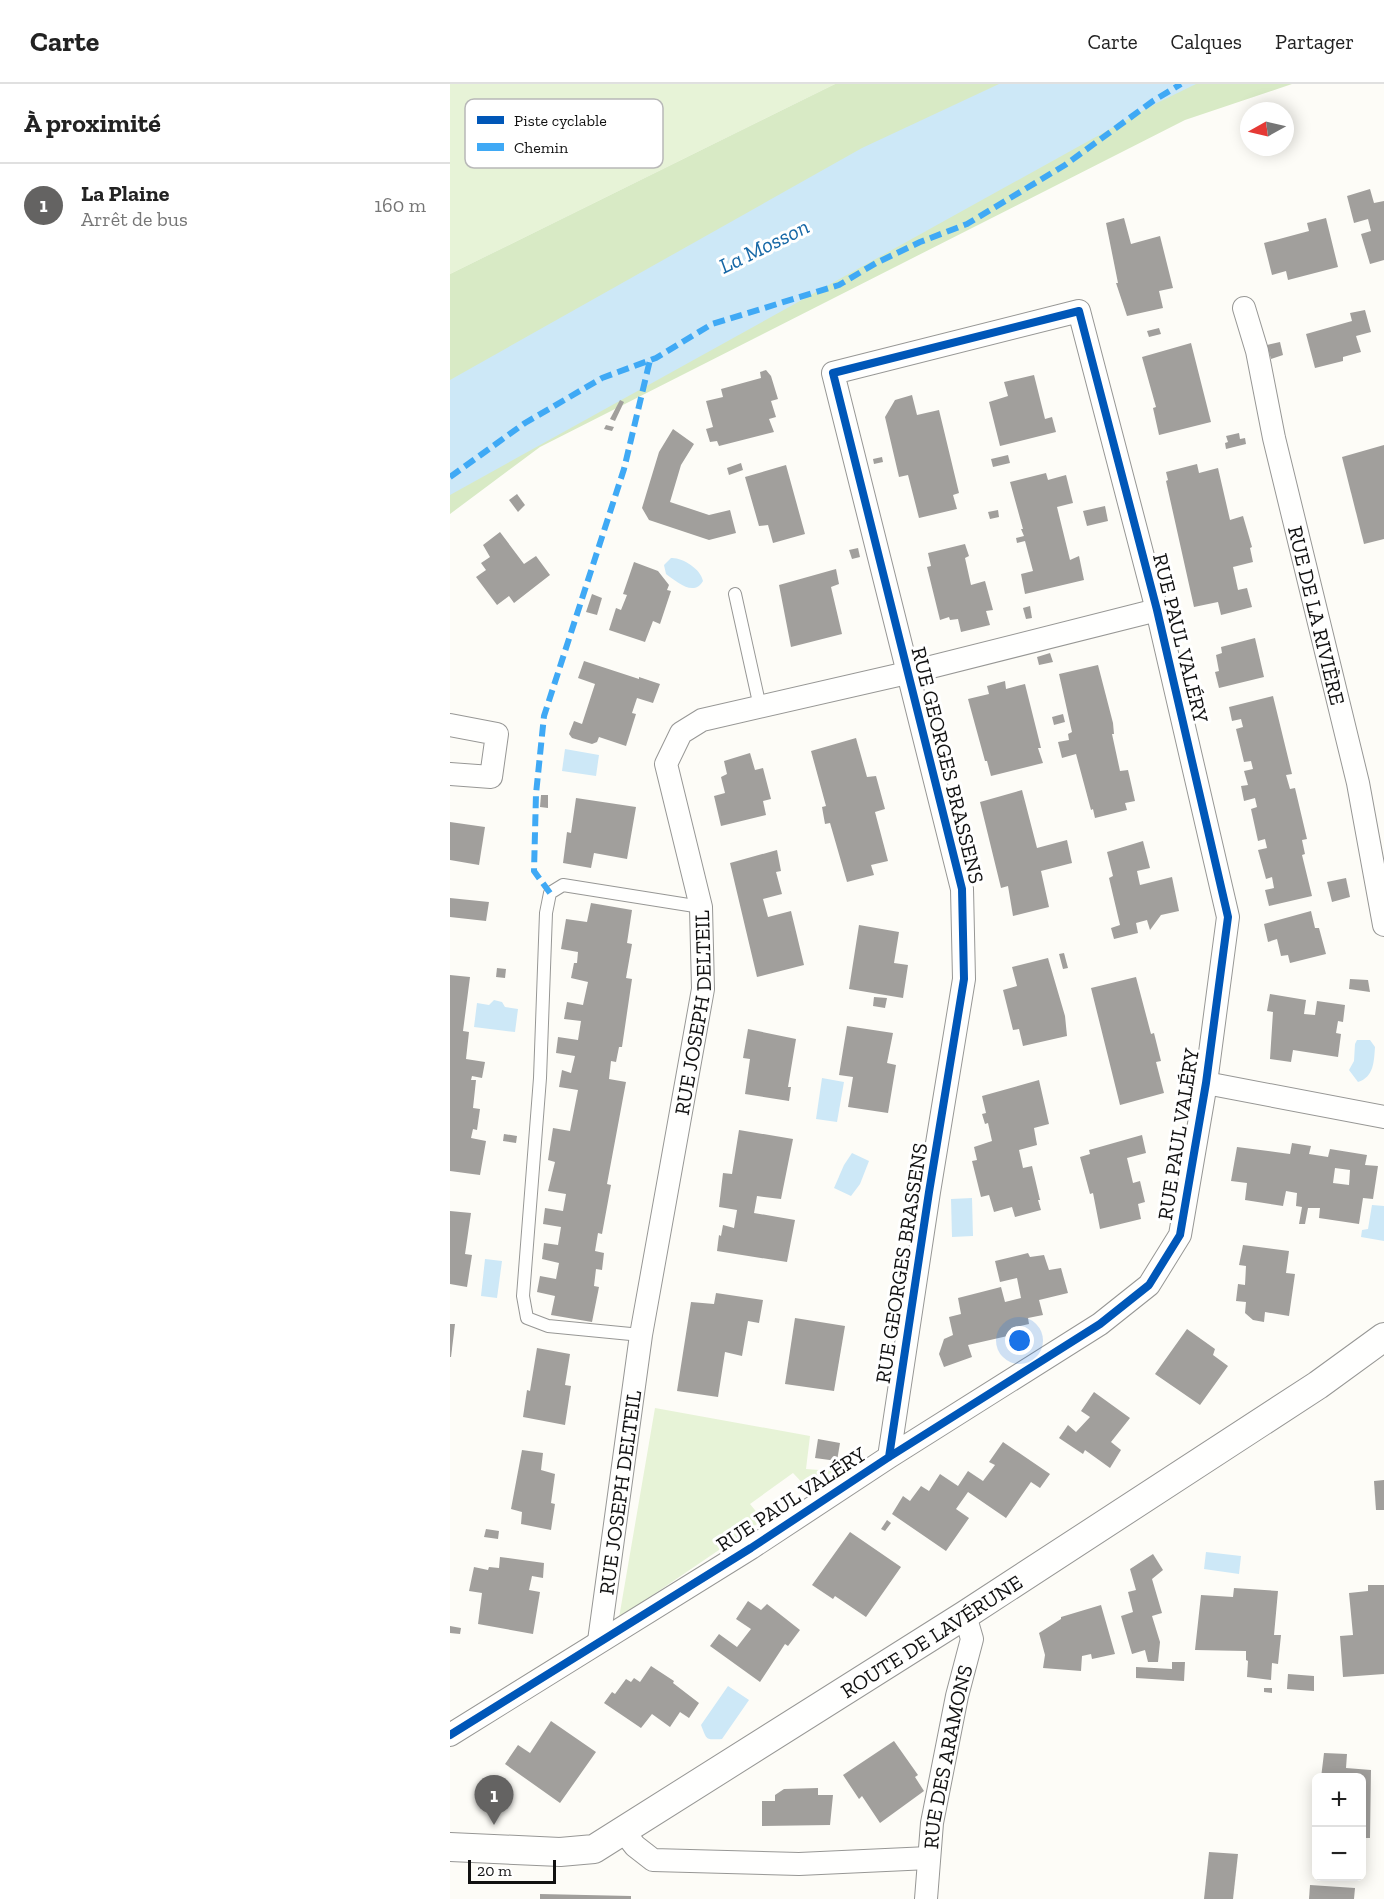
<!DOCTYPE html>
<html lang="fr">
<meta charset="utf-8">
<style>
body{margin:0;font-family:"Zilla Slab",serif;background:#f6f6f6;color:#222}
.controls{position:absolute;right:18px;bottom:18px;display:grid;overflow:hidden;border-radius:9px;box-shadow:0 3px 15px #0003}
.controls button{width:54px;height:54px;display:grid;place-items:center;padding:0;border:0;border-bottom:2px solid #e0e0e0;background:#fff;color:#222;font:30px sans-serif}
.compass{position:absolute;left:790px;top:18px;width:54px;height:54px;border-radius:50%;background:#fff;box-shadow:0 3px 15px #0003;rotate:262deg}
.scale{position:absolute;left:18px;bottom:15px;width:88px;box-sizing:border-box;padding-left:6px;border:3px solid #111;border-top:0;font-size:16px;line-height:21px;white-space:nowrap;color:#111;-webkit-text-stroke:4px #fff;paint-order:stroke}
.you{position:absolute;left:570px;top:1257px;width:21px;height:21px;margin:-15px;border:4px solid #fff;border-radius:50%;background:#1a73e8;box-shadow:0 0 0 9px #1a73e833}
.badge{display:grid;place-items:center;width:39px;height:39px;border-radius:50%;background:#646362;color:#fff;font-size:20px;font-weight:700}
.pin{position:absolute;translate:-50% -50px;filter:drop-shadow(0 2px 3px #0008)}
.pin::after{content:'';position:absolute;top:32px;width:21px;height:18px;background:inherit;clip-path:polygon(0 0,100% 0,50% 100%)}
.list{margin:0;padding:0;list-style:none}
h2{display:flex;justify-content:space-between;align-items:center;height:78px;margin:0;padding:0 24px;font-size:26px}
h2 small{font-size:20px;font-weight:400;color:#767676}
.list li{display:grid;grid-template-columns:39px 1fr auto;gap:18px;align-items:center;box-sizing:border-box;height:84px;padding:0 24px;border-top:2px solid #e0e0e0}
.list b{display:block;font-size:22px;white-space:nowrap}
.list p{margin:0;font-size:20px;white-space:nowrap;color:#767676}
.list em{font-size:20px;font-style:normal;color:#767676}
.map{position:relative;flex:none;width:934px;height:1815px;overflow:hidden}
header{display:flex;align-items:center;gap:36px;box-sizing:border-box;height:84px;padding:0 30px;background:#fff;border-bottom:2px solid #e0e0e0}
header strong{font-size:28px}
nav{display:flex;gap:33px;margin-inline-start:auto;font-size:21px}
main{display:flex}
aside{flex:1;background:#fff}
.map>svg:first-child{display:block}
.green{fill:#e7f3d7}
.forest{fill:#d8eac5}
.water{fill:#cde8f7}
.building{fill:#a19f9c;fill-rule:evenodd}
.lines{fill:none;stroke-linecap:round;stroke-linejoin:round}
.service-casing{stroke:#979795;stroke-width:14}
.minor-casing{stroke:#979795;stroke-width:24}
.tertiary-casing{stroke:#979795;stroke-width:30}
.service{stroke:#fffffe;stroke-width:12}
.minor{stroke:#fffffe;stroke-width:22}
.tertiary{stroke:#fffffe;stroke-width:28}
.quiet{stroke:#3fa9f5;stroke-width:6;stroke-dasharray:12 6;stroke-linecap:butt}
.cycleway-casing{stroke:#fff;stroke-width:11}
.cycleway{stroke:#0057b8;stroke-width:8}
.labels{text-anchor:middle;dominant-baseline:central;stroke-width:6;stroke-linejoin:round;paint-order:stroke}
.street-label{font-size:21px;fill:#111;stroke:#fff}
.water-label{font-size:22px;font-style:italic;fill:#1768a6;stroke:#fff}
.key{fill:#fff;stroke:#b8b8b8;stroke-width:1.5}
.key-label{font-size:16px;fill:#111}
</style>
<header>
<strong>Carte</strong>
<nav><a>Carte</a><a>Calques</a><a>Partager</a></nav>
</header>
<main>
<aside>
<h2>À proximité<small></small></h2>
<ul class="list">
<li><span class="badge">1</span><div><b>La Plaine</b><p>Arrêt de bus</p></div><em>160 m</em></li>
</ul>
</aside>
<div class="map">
<svg width="934" height="1815" viewBox="0 0 934 1815">
<rect width="100%" height="100%" fill="#fdfcf7"/>
<g class="green">
<polygon points="0,0 385,0 0,190"/>
<polygon points="205,1324 360,1352 356,1385 383,1387 359,1406 343,1389 300,1420 313,1436 169,1534"/>
</g>
<polygon class="forest" points="385,0 842,0 735,36 90,363 0,430 0,190"/>
<g class="water">
<polygon points="549,0 746,0 707,19 0,411 0,296 412,64"/>
<path d="M221,474C232,473 251,485 253,497C244,513 227,498 216,490L214,481Z"/>
<polygon points="115,665 149,671 146,692 112,687"/>
<polygon points="44,916 52,918 55,923 68,925 65,948 24,943 27,919 39,921"/>
<path d="M907,956H920L925,963C924,977 924,993 908,998L899,986L904,977L905,960Z"/>
<polygon points="372,994 394,998 387,1038 366,1035"/>
<polygon points="402,1069 419,1077 410,1100 401,1112 384,1104 394,1081"/>
<polygon points="522,1114 523,1152 502,1153 501,1115"/>
<polygon points="922,1121 934,1122 934,1157 911,1153 912,1146 918,1145"/>
<polygon points="35,1175 52,1177 47,1214 31,1212"/>
<polygon points="756,1468 791,1472 789,1490 754,1485"/>
<path d="M278,1602L299,1616L272,1655C255,1656 257,1656 251,1641Z"/>
</g>
<g class="building">
<polygon points="920,105 924,119 934,117 934,176 920,180 911,150 921,147 918,135 904,139 897,112"/>
<polygon points="674,134 681,160 710,152 723,204 709,207 713,224 677,232 666,199 668,199 656,139"/>
<polygon points="876,134 888,183 838,196 836,187 822,191 814,159 859,147 857,139"/>
<polygon points="915,226 921,248 906,252 911,268 893,273 893,277 865,284 856,250 902,237 900,229"/>
<polygon points="709,244 711,250 699,253 697,247"/>
<polygon points="830,258 833,271 821,275 817,261"/>
<polygon points="741,259 761,338 709,351 703,324 706,323 692,273"/>
<polygon points="316,286 321,292 328,315 321,317 326,333 319,335 324,348 269,362 267,357 260,358 256,345 263,343 256,317 273,313 271,305 311,294 310,288"/>
<polygon points="584,291 595,335 602,333 606,348 550,362 539,318 558,312 554,298"/>
<polygon points="462,311 467,331 489,326 509,409 503,411 507,425 469,434 458,391 449,393 435,333 445,316"/>
<polygon points="170,316 174,318 165,337 160,335"/>
<polygon points="156,341 164,343 162,347 154,345"/>
<polygon points="223,345 244,360 231,381 220,418 259,431 280,426 286,449 259,456 199,436 192,424 209,368"/>
<polygon points="789,349 790,355 795,354 796,360 776,365 775,359 778,358 776,352"/>
<polygon points="934,361 934,455 914,460 892,373"/>
<polygon points="558,371 560,379 543,383 541,375"/>
<polygon points="432,373 433,378 424,380 423,375"/>
<polygon points="291,379 293,386 279,391 277,384"/>
<polygon points="747,380 749,389 768,384 780,436 793,432 802,463 800,464 803,478 783,483 788,506 797,504 802,523 771,531 768,518 744,523 716,397 718,396 716,388"/>
<polygon points="336,381 355,450 323,459 318,441 309,442 295,393"/>
<polygon points="596,389 598,396 616,391 623,419 607,423 620,476 629,472 634,496 575,510 571,490 583,487 575,457 567,459 566,454 574,452 571,445 573,445 560,398"/>
<polygon points="67,410 75,421 68,428 59,416"/>
<polygon points="655,422 658,437 637,442 633,427"/>
<polygon points="548,426 549,433 540,435 538,428"/>
<polygon points="50,448 74,480 86,472 100,491 64,519 59,512 47,521 26,493 36,486 31,479 40,473 33,461"/>
<polygon points="515,460 519,472 515,474 521,501 535,497 543,526 536,527 540,541 511,548 508,535 500,536 499,533 490,536 477,483 481,482 478,469"/>
<polygon points="408,464 410,473 402,475 399,466"/>
<polygon points="184,478 208,487 219,501 217,506 221,507 210,540 203,537 195,558 159,546 166,524 171,526 177,511 173,510"/>
<polygon points="386,485 389,500 381,503 392,550 341,563 329,501"/>
<polygon points="142,510 152,514 147,531 136,528"/>
<polygon points="580,522 582,534 576,535 573,524"/>
<polygon points="805,554 814,593 769,604 765,588 769,587 766,571 772,569 771,563"/>
<polygon points="600,569 603,578 589,581 587,573"/>
<polygon points="134,577 189,595 189,593 210,600 203,619 187,614 182,629 186,630 176,662 149,653 147,658 142,660 122,654 119,650 124,637 132,640 145,600 128,594"/>
<polygon points="648,581 663,639 664,650 662,650 670,687 678,686 685,717 675,719 677,726 645,734 643,725 641,726 626,670 612,674 608,658 619,656 618,650 622,648 609,590"/>
<polygon points="555,597 556,605 575,600 591,664 588,664 593,679 541,692 537,677 535,677 518,615 539,610 537,602"/>
<polygon points="823,612 842,690 836,691 840,705 845,704 857,755 852,756 855,770 852,771 862,812 819,822 815,806 824,804 822,793 816,795 808,766 817,764 815,755 808,757 801,725 807,723 805,714 794,717 791,702 798,701 794,687 803,685 801,677 794,678 786,645 793,643 791,635 782,637 779,623"/>
<polygon points="613,630 615,638 604,641 602,633"/>
<polygon points="406,654 417,693 426,692 435,725 425,728 438,777 421,781 424,791 397,798 380,739 375,740 372,723 376,722 361,667"/>
<polygon points="300,669 305,686 313,684 321,715 313,717 316,731 271,742 264,712 275,709 271,693 277,690 274,677"/>
<polygon points="572,706 587,764 617,756 622,779 591,787 599,823 563,832 558,802 551,804 530,718"/>
<polygon points="91,711 98,711 98,724 90,723"/>
<polygon points="126,714 186,723 177,775 144,769 141,784 113,779 117,748 121,749"/>
<polygon points="0,738 35,743 29,781 0,776"/>
<polygon points="693,757 700,784 687,787 690,801 722,793 729,827 711,831 700,846 697,836 686,839 688,849 664,855 661,844 670,841 659,794 663,792 657,768"/>
<polygon points="327,766 331,787 326,788 332,810 313,815 318,833 341,827 354,881 307,893 280,779"/>
<polygon points="896,794 900,813 882,818 877,798"/>
<polygon points="0,814 39,818 36,837 0,833"/>
<polygon points="141,819 182,826 177,859 182,860 176,894 182,895 172,963 169,963 166,978 161,977 159,995 176,998 157,1100 161,1101 152,1150 148,1149 145,1167 154,1169 152,1186 146,1185 144,1202 149,1203 142,1238 101,1231 105,1212 87,1208 90,1192 106,1195 109,1179 92,1175 94,1159 108,1161 111,1143 93,1140 95,1124 113,1127 116,1110 98,1107 105,1078 98,1076 103,1044 120,1047 128,1006 109,1003 112,986 121,989 125,972 106,969 108,953 128,956 131,937 114,935 117,918 133,921 138,898 121,894 124,879 127,879 128,868 111,865 116,835 137,838"/>
<polygon points="861,827 865,844 869,844 876,870 840,879 838,871 831,872 827,855 818,858 814,840"/>
<polygon points="409,841 449,848 444,879 458,881 453,914 399,905"/>
<polygon points="614,869 618,884 613,885 609,870"/>
<polygon points="598,874 615,932 617,952 573,962 569,945 563,946 553,906 567,902 562,883"/>
<polygon points="47,884 56,885 55,894 46,893"/>
<polygon points="0,891 20,893 13,947 19,948 16,975 35,978 32,994 22,992 21,996 26,996 23,1024 30,1025 27,1046 23,1045 21,1054 36,1057 30,1091 0,1087"/>
<polygon points="686,893 701,950 704,949 711,977 706,978 714,1009 670,1021 641,904"/>
<polygon points="900,895 918,896 920,908 899,905"/>
<polygon points="820,910 856,916 854,930 865,931 867,917 895,921 893,938 888,937 886,949 891,950 888,973 843,966 841,978 820,975 823,928 817,927"/>
<polygon points="424,913 437,914 435,924 423,922"/>
<polygon points="397,942 443,949 437,979 446,981 438,1029 398,1023 403,993 389,991"/>
<polygon points="298,945 346,955 338,1003 341,1003 339,1017 295,1010 300,975 293,974"/>
<polygon points="589,996 599,1040 584,1044 587,1061 569,1066 573,1084 582,1082 590,1116 588,1116 591,1126 565,1133 562,1123 544,1128 539,1111 531,1113 522,1077 527,1076 524,1063 542,1057 538,1039 535,1040 532,1030 536,1029 532,1012"/>
<polygon points="289,1046 343,1055 331,1115 307,1112 304,1129 345,1136 337,1178 267,1167 269,1151 271,1152 273,1141 284,1144 287,1126 269,1123 273,1089 282,1090"/>
<polygon points="54,1050 67,1052 66,1059 53,1057"/>
<polygon points="692,1051 696,1069 677,1074 683,1099 690,1097 695,1118 688,1120 691,1135 650,1145 643,1109 640,1110 630,1073 640,1070 639,1066"/>
<path d="M842,1059L861,1062L859,1070L878,1073L880,1065L917,1071L915,1081L928,1082L923,1115L913,1114L909,1140L869,1134L870,1124H858L855,1140H849L852,1123L846,1122L847,1109L836,1107L833,1122L795,1116L797,1099L781,1097L787,1063L840,1070ZM885,1084L900,1086L899,1101L883,1099Z"/>
<polygon points="0,1127 21,1129 15,1170 22,1171 17,1203 0,1200"/>
<polygon points="793,1161 839,1167 836,1189 845,1190 839,1232 815,1228 814,1238 803,1236 795,1229 796,1218 786,1217 788,1200 795,1201 796,1182 789,1181"/>
<polygon points="578,1169 580,1173 594,1171 599,1186 611,1184 618,1209 589,1216 593,1231 578,1234 579,1240 561,1244 562,1251 518,1261 522,1273 494,1283 489,1270 494,1255 503,1251 499,1233 511,1230 508,1214 551,1203 555,1218 571,1214 567,1194 550,1198 545,1177"/>
<polygon points="266,1209 313,1216 309,1239 298,1237 292,1272 275,1268 268,1313 227,1307 241,1218 264,1220"/>
<polygon points="345,1234 395,1242 384,1307 335,1300"/>
<polygon points="0,1240 5,1240 1,1273 0,1273"/>
<polygon points="737,1245 765,1265 763,1271 778,1282 750,1321 705,1290"/>
<polygon points="87,1264 120,1270 115,1301 121,1302 115,1341 73,1333 77,1306 80,1307"/>
<polygon points="644,1308 680,1334 661,1358 671,1366 660,1384 635,1366 633,1370 609,1354 618,1341 626,1348 640,1333 631,1327"/>
<polygon points="368,1355 390,1359 387,1377 365,1374"/>
<polygon points="553,1358 600,1390 590,1404 581,1398 556,1434 518,1408 506,1425 519,1434 496,1467 442,1430 453,1412 460,1417 471,1402 479,1407 490,1390 508,1402 518,1387 533,1397 545,1381 539,1378"/>
<polygon points="72,1366 93,1369 91,1386 105,1390 101,1419 105,1420 101,1446 71,1440 72,1428 61,1425"/>
<polygon points="934,1396 934,1426 926,1426 924,1397"/>
<polygon points="437,1436 441,1439 435,1447 431,1445"/>
<polygon points="36,1445 49,1447 48,1455 34,1453"/>
<polygon points="400,1448 451,1483 416,1533 385,1512 383,1515 362,1501"/>
<polygon points="703,1470 713,1486 702,1495 712,1529 702,1532 710,1558 708,1578 698,1578 695,1566 682,1570 671,1532 683,1528 678,1508 686,1506 680,1485"/>
<polygon points="50,1473 94,1479 93,1494 82,1492 79,1506 90,1508 83,1550 28,1540 32,1509 19,1507 24,1483 38,1486 39,1483 49,1484"/>
<polygon points="918,1501 934,1501 934,1590 893,1593 890,1552 903,1551 899,1509 918,1507"/>
<polygon points="784,1504 828,1507 824,1551 831,1551 828,1580 822,1579 821,1596 797,1593 798,1577 796,1576 796,1567 745,1566 751,1511 783,1513"/>
<polygon points="298,1517 311,1526 317,1520 350,1546 338,1562 335,1560 310,1598 260,1562 269,1550 287,1563 301,1545 286,1535"/>
<polygon points="651,1521 665,1570 642,1575 641,1570 632,1572 631,1587 593,1584 595,1571 589,1549 611,1535 611,1533"/>
<polygon points="0,1542 11,1544 10,1550 0,1549"/>
<polygon points="722,1578 735,1578 734,1597 686,1594 686,1583 722,1585"/>
<polygon points="201,1582 224,1597 223,1599 249,1619 239,1634 230,1628 220,1643 202,1630 191,1644 154,1619 162,1608 165,1610 176,1595 181,1598 184,1594 190,1598"/>
<polygon points="838,1590 864,1592 864,1607 837,1605"/>
<polygon points="814,1604 822,1604 822,1609 814,1608"/>
<polygon points="101,1637 146,1668 110,1719 55,1680 68,1661 80,1669"/>
<polygon points="444,1657 468,1691 465,1693 474,1707 430,1739 412,1712 409,1715 393,1691"/>
<polygon points="874,1669 897,1670 896,1684 921,1686 920,1754 912,1754 912,1694 871,1694"/>
<polygon points="368,1704 368,1711 383,1711 380,1741 312,1742 312,1717 325,1717 325,1711 334,1705"/>
<polygon points="759,1768 788,1770 783,1815 754,1815"/>
<polygon points="860,1801 905,1804 904,1815 859,1815"/>
<polygon points="90,1810 181,1812 181,1815 90,1815"/>
</g>
<g class="lines">
<g class="service-casing">
<g id="service">
<polyline points="285,510 310,623"/>
<polyline points="191,1251 98,1242 77,1234 73,1212 90,994 96,829 100,809 113,801 251,823"/>
</g>
</g>
<g class="minor-casing">
<g id="minor">
<path id="s1" d="M794,224L807,267L824,354L908,699L934,841"/>
<polyline points="0,641 47,650 41,693 0,690"/>
<polyline points="756,999 934,1033"/>
<path id="s2" d="M149,1557L191,1251L253,905L251,823L216,680L231,649L252,636L457,589L707,526"/>
<polyline points="0,1651 301,1464 439,1373 650,1240 699,1201 730,1151 756,999 778,833 707,526 629,227 383,289 512,805 514,895 479,1108 439,1373"/>
<polyline points="174,1748 185,1762 203,1776 349,1780 479,1774"/>
<path id="s3" d="M476,1815L482,1739L507,1612L522,1555L515,1531"/>
</g>
</g>
<g class="tertiary-casing">
<g id="tertiary">
<path id="s4" d="M0,1763L110,1768L144,1765L515,1531L868,1301L934,1253"/>
</g>
</g>
<use href="#service" class="service"/>
<use href="#minor" class="minor"/>
<use href="#tertiary" class="tertiary"/>
<g class="quiet">
<polyline points="0,393 75,339 152,294 206,274 262,240 389,201 426,179 470,158 517,140 615,81 703,17 731,0"/>
<polyline points="100,809 84,787 86,710 94,632 174,385 200,276"/>
</g>
<g class="cycleway-casing">
<polyline id="cycleway" points="0,1651 301,1464 439,1373 650,1240 699,1201 730,1151 756,999 778,833 707,526 629,227 383,289 512,805 514,895 479,1108 439,1373"/>
</g>
<use href="#cycleway" class="cycleway"/>
</g>
<g class="labels">
<g class="street-label">
<text stroke="none"><textPath href="#s1" startOffset="316">RUE DE LA RIVIÈRE</textPath></text>
<text transform="translate(731 554) rotate(76)">RUE PAUL VALÉRY</text>
<text transform="translate(498 681) rotate(76)">RUE GEORGES BRASSENS</text>
<text stroke="none"><textPath href="#s2" startOffset="636">RUE JOSEPH DELTEIL</textPath></text>
<text transform="translate(728 1050) rotate(-81)">RUE PAUL VALÉRY</text>
<text transform="translate(451 1179) rotate(-81)">RUE GEORGES BRASSENS</text>
<text stroke="none"><textPath href="#s2" startOffset="150">RUE JOSEPH DELTEIL</textPath></text>
<text transform="translate(341 1415) rotate(-33)">RUE PAUL VALÉRY</text>
<text stroke="none"><textPath href="#s4" startOffset="543">ROUTE DE LAVÉRUNE</textPath></text>
<text stroke="none"><textPath href="#s3" startOffset="144">RUE DES ARAMONS</textPath></text>
</g>
<g class="water-label">
<text transform="translate(314 162) rotate(-26)">La Mosson</text>
</g>
</g>
<rect x="15" y="15" width="198" height="69" rx="9" class="key"/>
<rect x="27" y="32" width="27" height="8" fill="#0057b8"/>
<rect x="27" y="59" width="27" height="8" fill="#3fa9f5"/>
<g class="key-label">
<text x="64" y="42">Piste cyclable</text>
<text x="64" y="69">Chemin</text>
</g>
</svg>
<div class="controls">
<button>+</button>
<button>−</button>
</div>
<svg class="compass" viewBox="-18 -18 36 36"><path d="M0-13l5 13h-10z" fill="#e53935"/><path d="M0 13l5-13h-10z" fill="#767676"/></svg>
<div class="scale">20 m</div>
<div class="you"></div>
<div class="pin badge" style="left:44px;top:1741px">1</div>
</div>
</main>
